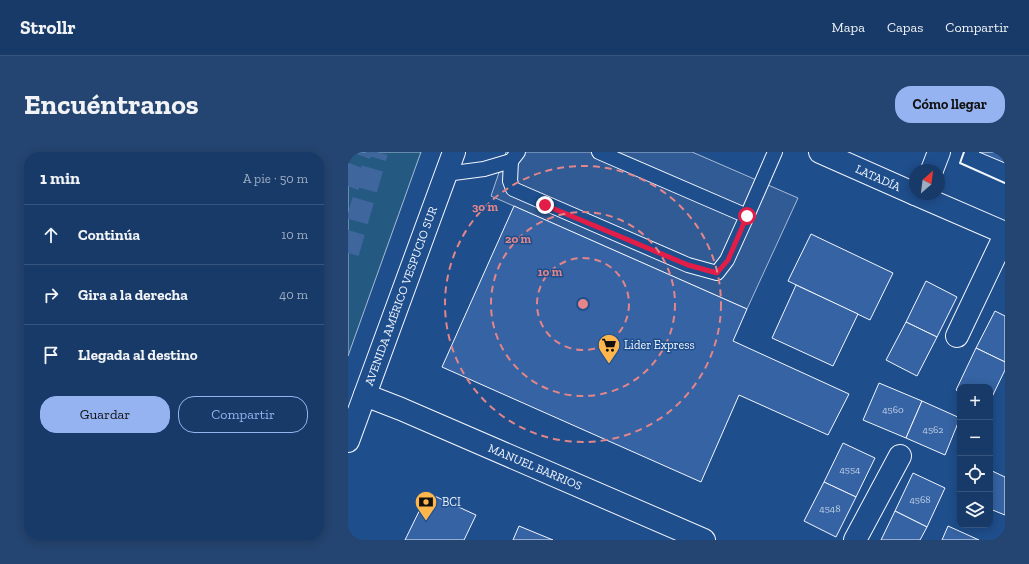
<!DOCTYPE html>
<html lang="es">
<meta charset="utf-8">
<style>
body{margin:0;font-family:"Zilla Slab",serif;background:#244571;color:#f1f3f6}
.controls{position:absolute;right:12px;bottom:12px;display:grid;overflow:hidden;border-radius:8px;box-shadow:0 2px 10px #0003}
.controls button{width:36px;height:36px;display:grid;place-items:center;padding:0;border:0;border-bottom:1px solid #36547d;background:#173a69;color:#f1f3f6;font:20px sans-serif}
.compass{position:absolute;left:561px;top:12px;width:36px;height:36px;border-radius:50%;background:#173a69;box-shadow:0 2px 10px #0003;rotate:28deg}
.stop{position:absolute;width:12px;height:12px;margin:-9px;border:3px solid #e11d48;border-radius:50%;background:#fff}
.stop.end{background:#e11d48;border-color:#fff;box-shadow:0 1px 4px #0008}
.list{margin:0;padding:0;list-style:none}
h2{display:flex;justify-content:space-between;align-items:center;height:52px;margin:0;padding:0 16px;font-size:17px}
h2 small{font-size:13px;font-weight:400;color:#9eadc0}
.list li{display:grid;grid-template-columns:26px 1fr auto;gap:12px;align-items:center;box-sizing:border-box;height:60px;padding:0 16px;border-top:1px solid #36547d}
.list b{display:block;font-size:15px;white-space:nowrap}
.list em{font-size:13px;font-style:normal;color:#9eadc0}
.actions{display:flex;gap:8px;padding:12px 16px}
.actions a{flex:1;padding:9px 0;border:1px solid #95b2f1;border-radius:16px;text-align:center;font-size:14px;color:#95b2f1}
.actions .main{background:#95b2f1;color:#111}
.icon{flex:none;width:22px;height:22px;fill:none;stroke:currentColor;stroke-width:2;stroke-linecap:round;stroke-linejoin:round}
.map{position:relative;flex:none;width:657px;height:388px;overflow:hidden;border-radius:16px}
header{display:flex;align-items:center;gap:24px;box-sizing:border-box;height:56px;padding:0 20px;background:#173a69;border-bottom:1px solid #36547d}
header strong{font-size:19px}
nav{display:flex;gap:22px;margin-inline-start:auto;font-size:14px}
.intro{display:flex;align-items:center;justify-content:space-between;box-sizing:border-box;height:96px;padding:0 24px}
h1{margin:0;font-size:28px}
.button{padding:10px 18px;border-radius:16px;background:#95b2f1;color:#111;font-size:14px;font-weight:700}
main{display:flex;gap:24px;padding:0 24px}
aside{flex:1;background:#173a69;border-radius:16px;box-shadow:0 2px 10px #0003}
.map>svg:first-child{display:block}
.green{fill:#245a82;stroke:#a8bbd7}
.parking{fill:#305b95;stroke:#a8bbd7}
.building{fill:#3563a3;stroke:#f2f6ff}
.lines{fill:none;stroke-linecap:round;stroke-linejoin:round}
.motorway-tunnel{stroke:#3f679d;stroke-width:22;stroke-dasharray:22 11;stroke-linecap:butt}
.service-casing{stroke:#f2f6ff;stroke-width:16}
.minor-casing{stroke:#f2f6ff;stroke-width:24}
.tertiary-casing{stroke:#f2f6ff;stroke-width:24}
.primary-casing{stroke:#f2f6ff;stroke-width:24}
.service{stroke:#1f4e8c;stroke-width:14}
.minor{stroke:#1f4e8c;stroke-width:22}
.tertiary{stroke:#1f4e8c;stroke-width:22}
.primary{stroke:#1f4e8c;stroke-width:22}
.wall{stroke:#f2f6ff;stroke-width:2}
.route{stroke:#e11d48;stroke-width:5}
.ring{fill:none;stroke:#e38589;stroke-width:2;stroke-dasharray:7 5}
.labels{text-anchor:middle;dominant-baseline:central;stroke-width:3;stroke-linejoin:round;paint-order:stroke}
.number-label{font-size:10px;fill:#c3d1e8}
.street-label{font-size:12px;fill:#f2f6ff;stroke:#1f4e8c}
.poi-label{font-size:12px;fill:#f2f6ff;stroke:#1f4e8c;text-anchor:start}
.centre{fill:#e38589;stroke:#1f4e8c;stroke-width:2}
.ring-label{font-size:12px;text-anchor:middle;font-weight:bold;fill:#e38589;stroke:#1f4e8c;stroke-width:3;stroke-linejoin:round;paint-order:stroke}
</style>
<header>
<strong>Strollr</strong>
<nav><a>Mapa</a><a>Capas</a><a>Compartir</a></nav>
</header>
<div class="intro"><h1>Encuéntranos</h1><a class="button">Cómo llegar</a></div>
<main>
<aside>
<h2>1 min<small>A pie · 50 m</small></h2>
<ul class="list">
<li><svg class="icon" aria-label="ahead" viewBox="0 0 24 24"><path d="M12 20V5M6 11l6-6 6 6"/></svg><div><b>Continúa</b></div><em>10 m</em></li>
<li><svg class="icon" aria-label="right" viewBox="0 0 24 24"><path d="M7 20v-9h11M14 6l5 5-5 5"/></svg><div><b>Gira a la derecha</b></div><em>40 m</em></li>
<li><svg class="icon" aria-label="arrive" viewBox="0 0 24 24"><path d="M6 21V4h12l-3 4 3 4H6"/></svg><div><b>Llegada al destino</b></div></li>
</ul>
<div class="actions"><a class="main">Guardar</a><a>Compartir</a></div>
</aside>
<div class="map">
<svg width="657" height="388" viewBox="0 0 657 388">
<rect width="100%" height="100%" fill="#1f4e8c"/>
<polygon class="green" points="0,0 73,0 0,204"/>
<polygon class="parking" points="158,0 344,0 450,46 399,157 143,44"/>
<g class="building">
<polygon points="631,0 657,0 657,11"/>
<polygon points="166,54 399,157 385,189 501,242 480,283 391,243 353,330 94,215"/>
<polygon points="463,82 545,121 522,168 440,129"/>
<polygon points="578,129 609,145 589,185 558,170"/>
<polygon points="448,133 510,162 485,214 424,186"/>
<polygon points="647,159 657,164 657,210 628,196"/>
<polygon points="558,170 589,185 569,224 538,208"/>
<polygon points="628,196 657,210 657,218 642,249 642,235 612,235 612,240 608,238"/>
<polygon points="531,231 574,249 558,286 515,268"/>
<polygon points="574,249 612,266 597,303 558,286"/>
<polygon points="495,291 527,306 508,345 476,330"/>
<polygon points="642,318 657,325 657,363 642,357"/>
<polygon points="565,321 597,336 579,375 547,359"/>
<polygon points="476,330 508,345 488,385 456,369"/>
<polygon points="80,341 128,363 116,388 57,388"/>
<polygon points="547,359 579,375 572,388 533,388"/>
<polygon points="171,374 205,388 165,388"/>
<polygon points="600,374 631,388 594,388"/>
</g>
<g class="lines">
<g class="motorway-tunnel">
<polyline points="0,34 13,0"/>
<polyline points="0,101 29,0"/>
</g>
<g class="service-casing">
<g id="service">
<polyline points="163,9 162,29 165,37 340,113 369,121 379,108 399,64 251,0"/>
<polyline points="98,22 136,17 163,9 170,0"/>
<polyline points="399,64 427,0"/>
</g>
</g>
<g class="minor-casing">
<g id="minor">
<polyline points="584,18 591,0"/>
<polyline points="609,184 657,83"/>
<polyline points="17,243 53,257 356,388"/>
<polyline points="507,388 552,304"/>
</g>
</g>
<g class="tertiary-casing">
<g id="tertiary">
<polyline points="472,0 567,42"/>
<polyline points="567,42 657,81"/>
</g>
</g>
<g class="primary-casing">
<polyline id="primary" points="0,289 106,0"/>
</g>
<use href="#service" class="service"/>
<use href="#minor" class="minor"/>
<use href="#tertiary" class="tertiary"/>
<use href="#primary" class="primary"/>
<polyline class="wall" points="616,0 612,11 657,31"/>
</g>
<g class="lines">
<polyline class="route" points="197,53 340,113 369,121 380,108 399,64"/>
</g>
<g class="ring">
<circle cx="235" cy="152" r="46"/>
<circle cx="235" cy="152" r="92"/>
<circle cx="235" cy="152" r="138"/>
</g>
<defs>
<g id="supermarket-pin" transform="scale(1.15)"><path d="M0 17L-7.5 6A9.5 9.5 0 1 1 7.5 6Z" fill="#ffb74d" stroke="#1f4e8c"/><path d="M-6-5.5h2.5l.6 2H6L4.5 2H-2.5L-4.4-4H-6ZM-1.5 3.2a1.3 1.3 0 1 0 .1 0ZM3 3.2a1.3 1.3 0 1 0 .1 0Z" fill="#111"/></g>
<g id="bank-pin" transform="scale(1.15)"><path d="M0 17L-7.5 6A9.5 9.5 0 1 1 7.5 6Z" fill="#ffb74d" stroke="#1f4e8c"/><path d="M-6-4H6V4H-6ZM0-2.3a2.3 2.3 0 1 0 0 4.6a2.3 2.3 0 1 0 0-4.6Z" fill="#111"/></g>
</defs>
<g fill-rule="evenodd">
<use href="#supermarket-pin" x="261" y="193"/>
<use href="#bank-pin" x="78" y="350"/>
</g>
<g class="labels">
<g class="number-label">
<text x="545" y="258">4560</text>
<text x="585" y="278">4562</text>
<text x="502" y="318">4554</text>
<text x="572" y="348">4568</text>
<text x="482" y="357">4548</text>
</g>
<g class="street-label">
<text transform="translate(530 26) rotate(24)">LATADÍA</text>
<text transform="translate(53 144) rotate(-70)">AVENIDA AMÉRICO VESPUCIO SUR</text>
<text transform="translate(187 315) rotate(23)">MANUEL BARRIOS</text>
</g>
<g class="poi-label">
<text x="276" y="193">Lider Express</text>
<text x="94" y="350">BCI</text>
</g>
</g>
<circle cx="235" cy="152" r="6" class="centre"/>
<g class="ring-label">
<text x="137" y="59">30 m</text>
<text x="170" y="91">20 m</text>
<text x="202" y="124">10 m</text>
</g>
</svg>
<div class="controls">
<button>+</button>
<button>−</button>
<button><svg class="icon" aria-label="locate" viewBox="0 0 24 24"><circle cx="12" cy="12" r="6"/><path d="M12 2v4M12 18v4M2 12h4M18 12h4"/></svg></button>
<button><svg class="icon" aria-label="layers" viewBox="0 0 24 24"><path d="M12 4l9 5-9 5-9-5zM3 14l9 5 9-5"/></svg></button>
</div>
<svg class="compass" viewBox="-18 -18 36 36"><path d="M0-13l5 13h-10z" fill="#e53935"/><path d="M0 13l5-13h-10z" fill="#9eadc0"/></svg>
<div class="stop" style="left:399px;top:64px"></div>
<div class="stop end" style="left:197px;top:53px"></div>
</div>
</main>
